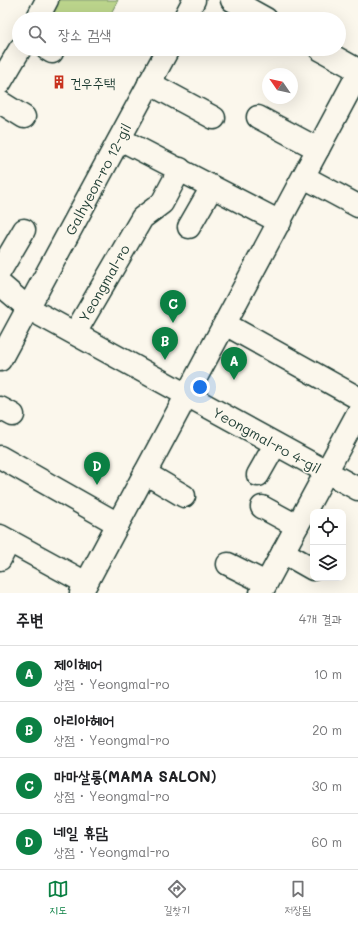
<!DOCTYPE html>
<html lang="ko">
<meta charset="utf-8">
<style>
body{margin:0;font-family:Mali,"Poor Story",sans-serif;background:#f6f6f6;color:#202124}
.controls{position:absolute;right:12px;bottom:12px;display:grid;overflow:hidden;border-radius:8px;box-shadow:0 4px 16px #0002}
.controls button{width:36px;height:36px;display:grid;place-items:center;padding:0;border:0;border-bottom:1px solid #e0e0e0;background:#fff;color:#202124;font:20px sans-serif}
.compass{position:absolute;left:262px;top:68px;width:36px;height:36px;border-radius:50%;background:#fff;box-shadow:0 4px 16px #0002;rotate:304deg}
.you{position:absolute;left:200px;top:387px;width:14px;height:14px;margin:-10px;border:3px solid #fff;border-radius:50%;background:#1a73e8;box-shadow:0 0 0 6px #1a73e833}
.badge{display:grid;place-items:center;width:26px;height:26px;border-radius:50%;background:#0b8043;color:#fff;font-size:13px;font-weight:700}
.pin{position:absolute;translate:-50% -33px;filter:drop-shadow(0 1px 2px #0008)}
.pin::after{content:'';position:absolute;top:21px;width:14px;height:12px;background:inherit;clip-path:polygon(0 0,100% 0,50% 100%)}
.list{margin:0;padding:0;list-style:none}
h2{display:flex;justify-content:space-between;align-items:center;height:52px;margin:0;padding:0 16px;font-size:17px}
h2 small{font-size:13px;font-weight:400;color:#757577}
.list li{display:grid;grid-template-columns:26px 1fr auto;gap:12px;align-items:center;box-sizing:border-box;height:56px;padding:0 16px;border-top:1px solid #e0e0e0}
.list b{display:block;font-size:15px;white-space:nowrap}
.list p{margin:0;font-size:13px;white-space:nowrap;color:#757577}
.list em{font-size:13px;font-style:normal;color:#757577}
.icon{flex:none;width:22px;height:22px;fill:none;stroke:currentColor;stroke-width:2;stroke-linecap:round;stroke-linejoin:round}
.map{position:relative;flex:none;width:358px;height:593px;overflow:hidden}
.search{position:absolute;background:#fff;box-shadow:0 4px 16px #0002;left:12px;right:12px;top:12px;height:44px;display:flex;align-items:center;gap:10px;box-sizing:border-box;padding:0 14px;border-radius:22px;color:#757577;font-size:15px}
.sheet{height:276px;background:#fff}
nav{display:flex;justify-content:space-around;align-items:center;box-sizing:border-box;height:56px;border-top:1px solid #e0e0e0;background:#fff;font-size:11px;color:#757577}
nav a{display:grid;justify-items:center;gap:2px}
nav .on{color:#0b8043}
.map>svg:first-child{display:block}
.green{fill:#bcd58c;stroke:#6e8960}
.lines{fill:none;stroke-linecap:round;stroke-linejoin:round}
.minor-casing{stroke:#1f3d34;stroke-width:25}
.minor{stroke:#fbf7ec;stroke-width:22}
.labels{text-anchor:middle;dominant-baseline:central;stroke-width:3;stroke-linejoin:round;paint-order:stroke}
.poi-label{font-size:14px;fill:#1f3d34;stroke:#fbf7ec;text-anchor:start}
.street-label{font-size:14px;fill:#1f3d34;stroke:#fbf7ec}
</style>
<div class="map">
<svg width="358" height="593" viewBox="0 0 358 593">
<rect width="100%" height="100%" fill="#fbf7ec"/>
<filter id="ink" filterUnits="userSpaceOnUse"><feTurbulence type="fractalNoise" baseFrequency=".025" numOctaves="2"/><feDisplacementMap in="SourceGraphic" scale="8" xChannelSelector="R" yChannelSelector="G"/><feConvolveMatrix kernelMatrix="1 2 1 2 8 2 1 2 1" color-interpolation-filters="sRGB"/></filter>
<g filter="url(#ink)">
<polygon class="green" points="48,0 118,0 108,19 65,19 43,7"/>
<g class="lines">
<g class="minor-casing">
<g id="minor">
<polyline points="232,0 266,19"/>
<polyline points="37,19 47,0"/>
<polyline points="184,19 194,0"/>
<polyline points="47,49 52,52"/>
<polyline points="320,49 358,70"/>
<polyline points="0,83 20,49"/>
<polyline points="149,83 214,118"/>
<polyline points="0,102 24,117"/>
<polyline points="258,117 318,149"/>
<polyline points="120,139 280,222"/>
<polyline points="304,177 358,206"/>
<polyline points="189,227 212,187"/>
<polyline points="0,271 24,230"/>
<polyline points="0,284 28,308 358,489"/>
<polyline points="225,324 358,398"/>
<polyline points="75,333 142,218 162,203 180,169"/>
<polyline points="0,360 168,49"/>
<polyline points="0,408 13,415"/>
<polyline points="0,457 118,524"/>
<polyline points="145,473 184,496"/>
<polyline points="258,475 275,445"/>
<polyline points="262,507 297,526"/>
<polyline points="0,536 86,583"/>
<polyline points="283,552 313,569"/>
<polyline points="0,559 9,541"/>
<polyline points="228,564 266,583"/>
<polyline points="81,593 358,74"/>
<polyline points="261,593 358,413"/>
</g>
</g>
<use href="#minor" class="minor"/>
</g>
</g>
<defs>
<g id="building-bare" transform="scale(1.08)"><path d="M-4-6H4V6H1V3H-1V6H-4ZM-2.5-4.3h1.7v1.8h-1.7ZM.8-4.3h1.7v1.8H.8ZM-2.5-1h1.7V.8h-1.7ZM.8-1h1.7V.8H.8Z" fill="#c8321e" stroke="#fbf7ec" stroke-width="2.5" paint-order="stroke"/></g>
</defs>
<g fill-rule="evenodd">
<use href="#building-bare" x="59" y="82"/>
</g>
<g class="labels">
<g class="poi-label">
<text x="70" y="82">건우주택</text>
</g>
<g class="street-label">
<text transform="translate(98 179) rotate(-62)">Galhyeon-ro 12-gil</text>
<text transform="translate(104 283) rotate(-60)">Yeongmal-ro</text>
<text transform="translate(267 440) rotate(29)">Yeongmal-ro 4-gil</text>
</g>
</g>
</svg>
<div class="controls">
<button><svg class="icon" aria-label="locate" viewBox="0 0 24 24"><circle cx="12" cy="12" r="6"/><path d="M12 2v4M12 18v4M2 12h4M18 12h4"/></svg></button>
<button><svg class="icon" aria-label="layers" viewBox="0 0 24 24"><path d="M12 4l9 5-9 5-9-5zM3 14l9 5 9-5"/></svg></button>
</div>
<svg class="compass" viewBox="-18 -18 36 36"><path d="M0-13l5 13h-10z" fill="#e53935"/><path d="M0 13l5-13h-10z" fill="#757577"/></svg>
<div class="you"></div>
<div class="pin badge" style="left:234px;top:380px">A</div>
<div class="pin badge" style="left:165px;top:360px">B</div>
<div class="pin badge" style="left:173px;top:323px">C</div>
<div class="pin badge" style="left:97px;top:485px">D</div>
<div class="search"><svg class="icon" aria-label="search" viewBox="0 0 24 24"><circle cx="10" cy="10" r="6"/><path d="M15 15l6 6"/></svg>장소 검색</div>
</div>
<section class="sheet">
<h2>주변<small>4개 결과</small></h2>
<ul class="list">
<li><span class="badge">A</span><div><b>제이헤어</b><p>상점 · Yeongmal-ro</p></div><em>10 m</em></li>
<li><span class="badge">B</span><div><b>아리아헤어</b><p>상점 · Yeongmal-ro</p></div><em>20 m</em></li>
<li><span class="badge">C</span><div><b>마마살롱(MAMA SALON)</b><p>상점 · Yeongmal-ro</p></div><em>30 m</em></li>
<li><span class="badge">D</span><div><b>네일 휴담</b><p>상점 · Yeongmal-ro</p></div><em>60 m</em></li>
</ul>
</section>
<nav>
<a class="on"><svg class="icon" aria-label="map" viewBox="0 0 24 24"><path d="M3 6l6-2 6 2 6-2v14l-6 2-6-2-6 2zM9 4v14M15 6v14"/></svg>지도</a>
<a><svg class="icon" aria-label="directions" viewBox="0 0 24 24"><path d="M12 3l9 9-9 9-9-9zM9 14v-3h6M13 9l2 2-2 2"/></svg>길찾기</a>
<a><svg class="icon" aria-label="saved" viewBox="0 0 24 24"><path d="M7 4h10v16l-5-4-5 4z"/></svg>저장됨</a>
</nav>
